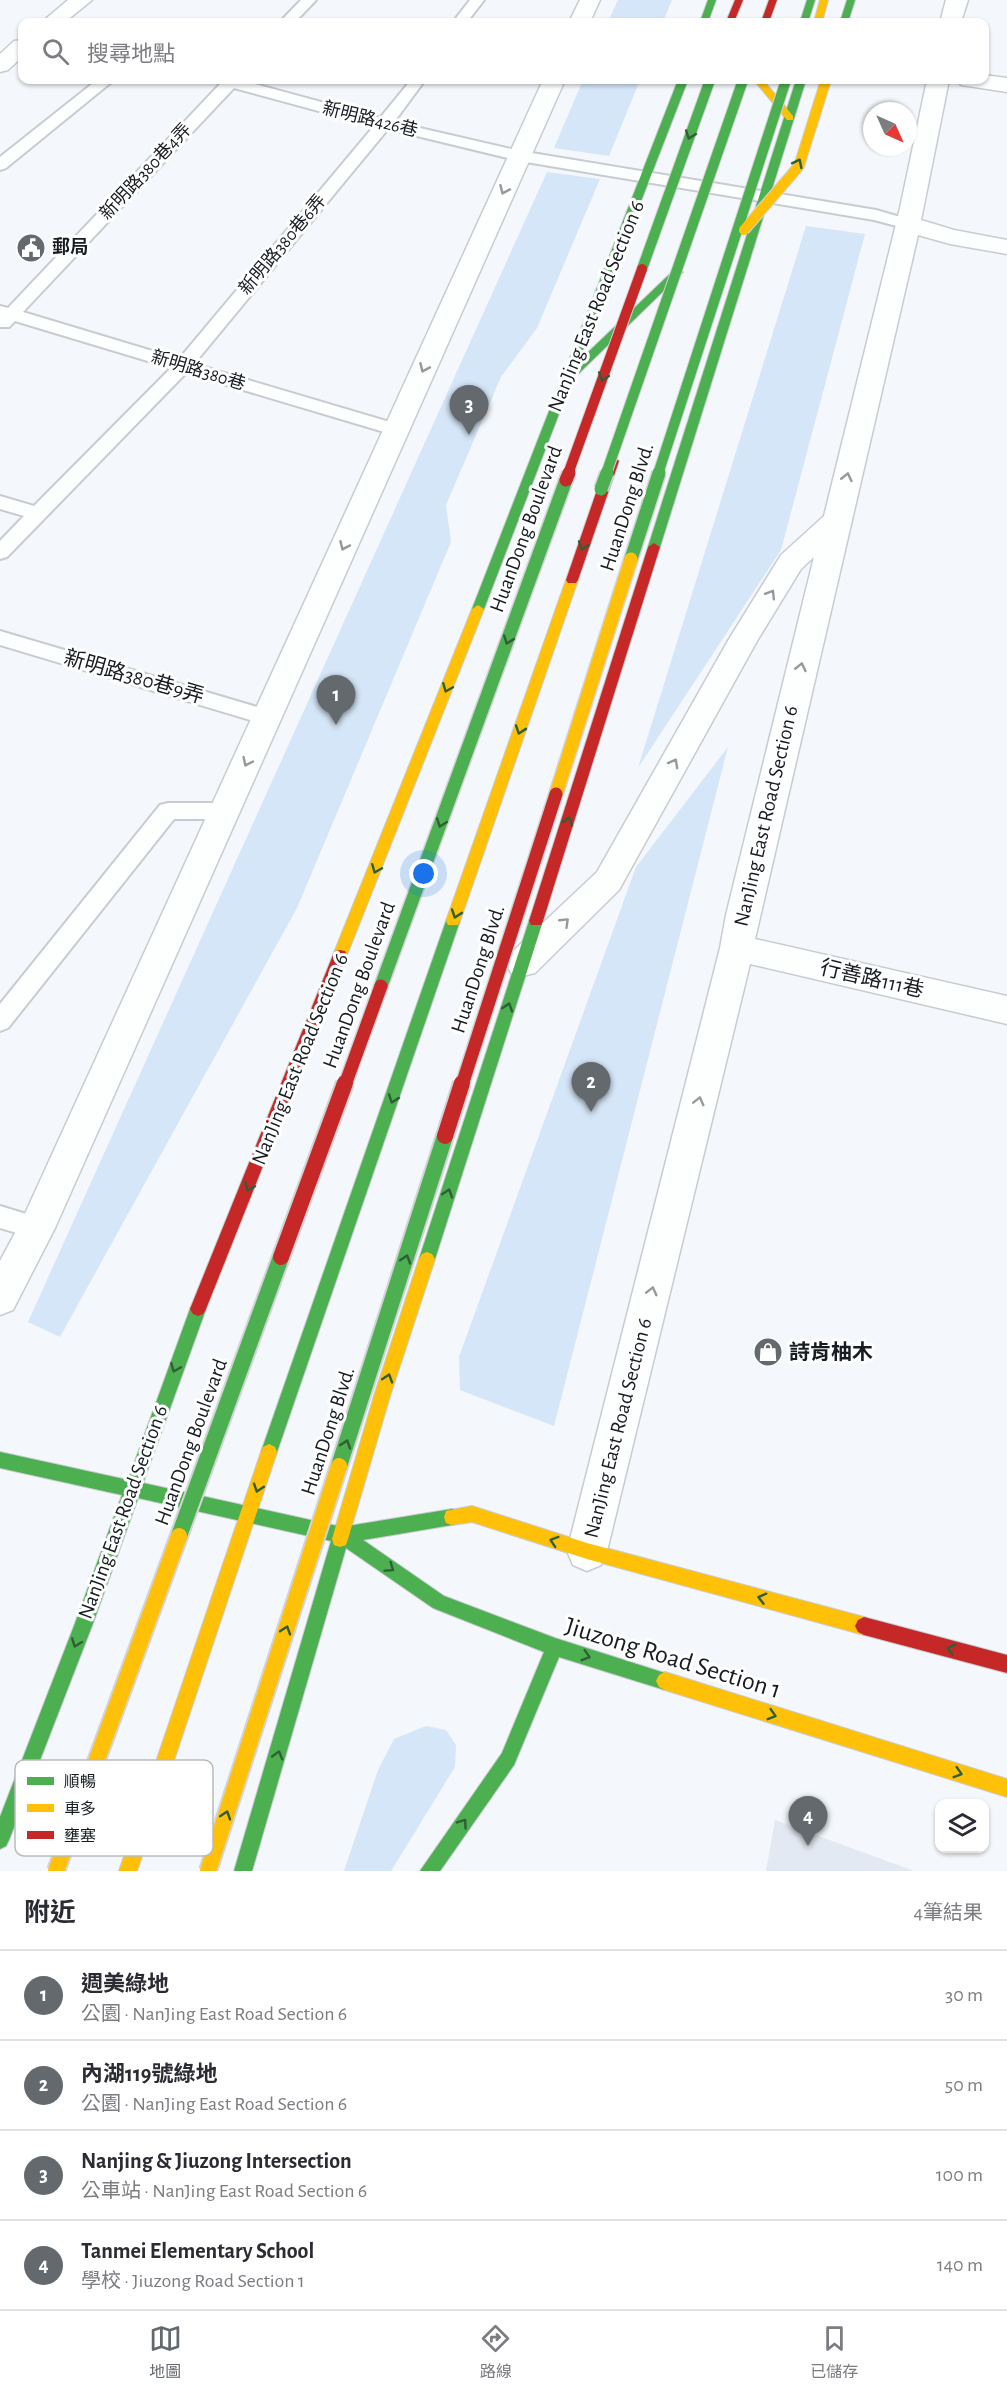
<!DOCTYPE html>
<html lang="zh-TW">
<meta charset="utf-8">
<style>
body{margin:0;font-family:"Alegreya Sans","Noto Sans TC",sans-serif;background:#f7f7f7;color:#2b2b33}
.controls{position:absolute;right:18px;bottom:18px;display:grid;overflow:hidden;border-radius:12px;box-shadow:0 2px 4px #0004}
.controls button{width:54px;height:54px;display:grid;place-items:center;padding:0;border:0;border-bottom:2px solid #e1e1e2;background:#fff;color:#2b2b33;font:30px sans-serif}
.compass{position:absolute;left:863px;top:102px;width:54px;height:54px;border-radius:50%;background:#fff;box-shadow:0 2px 4px #0004;rotate:135deg}
.you{position:absolute;left:424px;top:874px;width:21px;height:21px;margin:-15px;border:4px solid #fff;border-radius:50%;background:#1a73e8;box-shadow:0 0 0 9px #1a73e833}
.badge{display:grid;place-items:center;width:39px;height:39px;border-radius:50%;background:#64696e;color:#fff;font-size:20px;font-weight:700}
.pin{position:absolute;translate:-50% -50px;filter:drop-shadow(0 2px 3px #0008)}
.pin::after{content:'';position:absolute;top:32px;width:21px;height:18px;background:inherit;clip-path:polygon(0 0,100% 0,50% 100%)}
.list{margin:0;padding:0;list-style:none}
h2{display:flex;justify-content:space-between;align-items:center;height:78px;margin:0;padding:0 24px;font-size:26px}
h2 small{font-size:20px;font-weight:400;color:#7c7c81}
.list li{display:grid;grid-template-columns:39px 1fr auto;gap:18px;align-items:center;box-sizing:border-box;height:90px;padding:0 24px;border-top:2px solid #e1e1e2}
.list b{display:block;font-size:22px;white-space:nowrap}
.list p{margin:0;font-size:20px;white-space:nowrap;color:#7c7c81}
.list em{font-size:20px;font-style:normal;color:#7c7c81}
.icon{flex:none;width:33px;height:33px;fill:none;stroke:currentColor;stroke-width:2;stroke-linecap:round;stroke-linejoin:round}
.map{position:relative;flex:none;width:1007px;height:1871px;overflow:hidden}
.search{position:absolute;background:#fff;box-shadow:0 2px 4px #0004;left:18px;right:18px;top:18px;height:66px;display:flex;align-items:center;gap:15px;box-sizing:border-box;padding:0 21px;border-radius:12px;color:#7c7c81;font-size:22px}
.sheet{height:438px;background:#fff}
nav{display:flex;justify-content:space-around;align-items:center;box-sizing:border-box;height:84px;border-top:2px solid #e1e1e2;background:#fff;font-size:16px;color:#7c7c81}
nav a{display:grid;justify-items:center;gap:3px}
nav .on{color:#64696e}
.map>svg:first-child{display:block}
.built{fill:#e2e9f2}
.green{fill:#d5e6f8}
.lines{fill:none;stroke-linecap:round;stroke-linejoin:round}
.lane-casing{stroke:#c8ccd1;stroke-width:4}
.street-casing{stroke:#c8ccd1;stroke-width:3}
.fast-casing{stroke:#c8ccd1;stroke-width:2}
.slow-casing{stroke:#c8ccd1;stroke-width:2}
.jam-casing{stroke:#c8ccd1;stroke-width:2}
.lane{fill:#fdfefe;fill-rule:evenodd}
.street{fill:#fdfefe;fill-rule:evenodd}
.fast{fill:#4caf50;fill-rule:evenodd}
.slow{fill:#ffc107;fill-rule:evenodd}
.jam{fill:#c62828;fill-rule:evenodd}
.fast-bridge-far2-casing{stroke:#d1d3d6;stroke-width:12;stroke-linecap:butt}
.fast-bridge-far1-casing{stroke:#d1d3d6;stroke-width:16;stroke-linecap:butt}
.fast-bridge-casing{stroke:#d1d3d6;stroke-width:20;stroke-linecap:butt}
.slow-bridge-far2-casing{stroke:#d1d3d6;stroke-width:12;stroke-linecap:butt}
.slow-bridge-far1-casing{stroke:#d1d3d6;stroke-width:16;stroke-linecap:butt}
.slow-bridge-casing{stroke:#d1d3d6;stroke-width:20;stroke-linecap:butt}
.jam-bridge-far2-casing{stroke:#d1d3d6;stroke-width:12;stroke-linecap:butt}
.jam-bridge-far1-casing{stroke:#d1d3d6;stroke-width:16;stroke-linecap:butt}
.jam-bridge-casing{stroke:#d1d3d6;stroke-width:20;stroke-linecap:butt}
.fast-bridge-far2{stroke:#4caf50;stroke-width:10}
.fast-bridge-far1{stroke:#4caf50;stroke-width:13}
.fast-bridge{stroke:#4caf50;stroke-width:16}
.slow-bridge-far2{stroke:#ffc107;stroke-width:10}
.slow-bridge-far1{stroke:#ffc107;stroke-width:13}
.slow-bridge{stroke:#ffc107;stroke-width:16}
.jam-bridge-far2{stroke:#c62828;stroke-width:10}
.jam-bridge-far1{stroke:#c62828;stroke-width:13}
.jam-bridge{stroke:#c62828;stroke-width:16}
.oneway{stroke:#2f5e37}
.oneway2{stroke:#96989b}
.labels{text-anchor:middle;dominant-baseline:central;stroke-width:6;stroke-linejoin:round;paint-order:stroke}
.far-street-label{font-size:18px;fill:#171c22;stroke:#fff}
.far-poi-label{font-size:18px;font-weight:bold;fill:#171c22;stroke:#fff;text-anchor:start}
.street-label{font-size:21px;fill:#171c22;stroke:#fff}
.poi-label{font-size:21px;font-weight:bold;fill:#171c22;stroke:#fff;text-anchor:start}
.near-street-label{font-size:26px;fill:#171c22;stroke:#fff}
.key{fill:#fff;stroke:#b9bbbd;stroke-width:1.5}
.key-label{font-size:16px;fill:#171c22}
</style>
<div class="map">
<svg width="1007" height="1871" viewBox="0 0 1007 1871">
<rect width="100%" height="100%" fill="#f4f7fb"/>
<polygon class="built" points="775,1820 914,1871 766,1871"/>
<g class="green">
<polygon points="618,0 672,0 663,22 608,22"/>
<polygon points="583,80 640,80 609,156 554,148"/>
<polygon points="547,172 600,179 537,328 501,377 446,505 451,542 297,908 60,1337 28,1322"/>
<polygon points="806,226 865,234 781,550 638,768"/>
<polygon points="728,747 554,1426 460,1390 459,1357 636,867"/>
<polygon points="426,1726 446,1730 456,1745 455,1767 391,1871 344,1871 378,1770 394,1739"/>
</g>
<g class="lines">
<g class="lane-casing">
<g id="lane">
<polygon points="301,0 316,0 295,22 280,22"/>
<polygon points="470,0 484,0 467,22 453,22"/>
<polygon points="97,80 114,80 6,168 0,170 0,157"/>
<path d="M213,80H240L380,118L411,80H425L394,122L520,151L876,210L914,221L916,224L908,229L874,220L520,161L388,129L194,364L403,426L406,430L403,434H391L186,373L7,557L0,559V541L24,516L0,509V496L34,506L171,368L15,321L9,327H0V306L8,308L220,84ZM234,88L374,126L179,359L23,312Z"/>
<polygon points="0,631 274,712 277,717 274,722 267,725 0,645"/>
<polygon points="168,803 225,803 233,805 236,811 233,817 225,819 174,819 8,1028 0,1031 0,1004 160,805"/>
<polygon points="0,1206 46,1220 50,1228 46,1236 37,1239 0,1228"/>
</g>
</g>
<g class="street-casing">
<g id="street">
<polygon points="68,0 92,0 65,22 42,22"/>
<polygon points="580,0 600,0 590,22 569,22"/>
<polygon points="946,0 968,0 961,22 940,22"/>
<polygon points="22,40 22,57 8,70 0,72 0,54 14,41"/>
<polygon points="984,75 1007,78 1007,92 961,85 958,80 984,80"/>
<polygon points="543,80 565,80 55,1228 13,1310 0,1315 0,1261 23,1218"/>
<polygon points="927,80 949,80 921,220 954,230 1007,240 1007,254 950,244 918,235 755,939 1007,996 1007,1024 750,964 607,1551 601,1565 587,1571 573,1565 567,1551 720,948 726,915 814,557 801,569 757,641 619,890 535,973 523,976 511,973 506,963 511,953 597,872 729,639 781,555 824,516 900,208"/>
</g>
</g>
<g class="fast-casing">
<g id="fast">
<polygon points="708,0 716,0 708,22 700,22"/>
<polygon points="807,0 815,0 808,22 800,22"/>
<polygon points="847,0 855,0 848,22 840,22"/>
<polygon points="678,80 688,80 579,361 674,270 678,269 683,272 572,380 484,609 482,612 474,612 472,609"/>
<polygon points="796,80 806,80 660,547 658,550 650,550 648,547"/>
<polygon points="453,916 458,917 460,921 277,1452 275,1457 269,1460 263,1457 261,1452 446,921 448,917"/>
<polygon points="536,916 541,917 543,921 435,1259 432,1264 427,1266 422,1264 419,1259 529,921 531,917"/>
<polygon points="198,1302 203,1304 206,1309 143,1483 342,1527 452,1509 458,1511 460,1517 458,1523 452,1525 363,1540 444,1596 555,1638 671,1675 674,1681 671,1687 665,1690 559,1657 514,1765 440,1871 420,1871 502,1753 544,1652 433,1608 346,1548 252,1871 234,1871 331,1541 138,1498 92,1626 9,1840 6,1846 0,1849 0,1817 74,1626 122,1495 0,1468 0,1452 128,1480 190,1309 193,1304"/>
</g>
</g>
<g class="slow-casing">
<g id="slow">
<polygon points="820,0 828,0 822,22 814,22"/>
<polygon points="754,80 763,80 793,116 793,120 787,120"/>
<polygon points="572,576 578,580 460,921 458,925 448,925 446,921 566,580"/>
<polygon points="478,605 484,609 347,955 345,959 335,959 333,955 472,609"/>
<polygon points="427,1252 432,1254 435,1259 390,1396 348,1539 346,1545 340,1547 334,1545 332,1539 374,1396 419,1259 422,1254"/>
<polygon points="269,1444 275,1447 277,1452 137,1871 119,1871 261,1452 263,1447"/>
<polygon points="472,1506 587,1543 864,1617 870,1620 873,1626 870,1632 864,1635 587,1559 472,1522 452,1525 446,1523 444,1517 446,1511"/>
<polygon points="665,1672 1007,1779 1007,1797 665,1690 659,1687 656,1681 659,1675"/>
</g>
</g>
<g class="jam-casing">
<g id="jam">
<polygon points="735,0 743,0 734,22 726,22"/>
<polygon points="769,0 777,0 769,22 761,22"/>
<polygon points="613,457 619,461 578,580 576,583 568,583 566,580 607,461"/>
<polygon points="654,543 660,547 543,921 541,925 531,925 529,921 648,547"/>
<polygon points="340,950 345,951 347,955 206,1309 203,1314 198,1316 193,1314 190,1309 333,955 335,951"/>
<polygon points="864,1617 1007,1655 1007,1673 864,1635 858,1632 855,1626 858,1620"/>
</g>
</g>
<use href="#lane" class="lane"/>
<use href="#street" class="street"/>
<use href="#fast" class="fast"/>
<use href="#slow" class="slow"/>
<use href="#jam" class="jam"/>
<g class="fast-bridge-far2-casing">
<g id="fast-bridge-far2">
<polyline points="642,269 710,80"/>
<polyline points="606,474 743,80"/>
<polyline points="658,474 786,80"/>
</g>
</g>
<g class="fast-bridge-far1-casing">
<g id="fast-bridge-far1">
<polyline points="601,489 607,473"/>
<polyline points="631,559 659,473"/>
<polyline points="381,986 566,480"/>
</g>
</g>
<g class="fast-bridge-casing">
<g id="fast-bridge">
<polyline points="339,1466 445,1136"/>
<polyline points="179,1536 281,1257"/>
</g>
</g>
<g class="slow-bridge-far2-casing">
<polyline id="slow-bridge-far2" points="744,230 799,166 826,80"/>
</g>
<g class="slow-bridge-far1-casing">
<polyline id="slow-bridge-far1" points="556,794 631,559"/>
</g>
<g class="slow-bridge-casing">
<g id="slow-bridge">
<polyline points="56,1871 179,1536"/>
<polyline points="208,1871 339,1466"/>
</g>
</g>
<g class="jam-bridge-far2-casing">
<polyline id="jam-bridge-far2" points="568,474 642,269"/>
</g>
<g class="jam-bridge-far1-casing">
<g id="jam-bridge-far1">
<polyline points="566,480 569,473"/>
<polyline points="345,1085 381,986"/>
<polyline points="462,1085 556,794"/>
</g>
</g>
<g class="jam-bridge-casing">
<g id="jam-bridge">
<polyline points="445,1136 462,1083"/>
<polyline points="281,1257 345,1083"/>
</g>
</g>
<use href="#fast-bridge-far2" class="fast-bridge-far2"/>
<use href="#fast-bridge-far1" class="fast-bridge-far1"/>
<use href="#fast-bridge" class="fast-bridge"/>
<use href="#slow-bridge-far2" class="slow-bridge-far2"/>
<use href="#slow-bridge-far1" class="slow-bridge-far1"/>
<use href="#slow-bridge" class="slow-bridge"/>
<use href="#jam-bridge-far2" class="jam-bridge-far2"/>
<use href="#jam-bridge-far1" class="jam-bridge-far1"/>
<use href="#jam-bridge" class="jam-bridge"/>
</g>
<defs><path id="oneway-chevron" d="M-2-3.5L2.5 0L-2 3.5" fill="none" stroke-width="1.6" stroke-linecap="round" stroke-linejoin="round" transform="scale(1.5)"/></defs>
<g class="oneway">
<use href="#oneway-chevron" transform="translate(690 135) rotate(110)"/>
<use href="#oneway-chevron" transform="translate(798 163) rotate(-63)"/>
<use href="#oneway-chevron" transform="translate(603 377) rotate(110)"/>
<use href="#oneway-chevron" transform="translate(583 546) rotate(109)"/>
<use href="#oneway-chevron" transform="translate(508 640) rotate(110)"/>
<use href="#oneway-chevron" transform="translate(447 688) rotate(112)"/>
<use href="#oneway-chevron" transform="translate(520 730) rotate(109)"/>
<use href="#oneway-chevron" transform="translate(568 821) rotate(-72)"/>
<use href="#oneway-chevron" transform="translate(441 823) rotate(110)"/>
<use href="#oneway-chevron" transform="translate(376 869) rotate(112)"/>
<use href="#oneway-chevron" transform="translate(456 914) rotate(109)"/>
<use href="#oneway-chevron" transform="translate(508 1007) rotate(-72)"/>
<use href="#oneway-chevron" transform="translate(393 1099) rotate(109)"/>
<use href="#oneway-chevron" transform="translate(249 1187) rotate(112)"/>
<use href="#oneway-chevron" transform="translate(448 1193) rotate(-72)"/>
<use href="#oneway-chevron" transform="translate(406 1259) rotate(-72)"/>
<use href="#oneway-chevron" transform="translate(175 1368) rotate(112)"/>
<use href="#oneway-chevron" transform="translate(388 1378) rotate(-72)"/>
<use href="#oneway-chevron" transform="translate(346 1444) rotate(-72)"/>
<use href="#oneway-chevron" transform="translate(258 1488) rotate(108)"/>
<use href="#oneway-chevron" transform="translate(554 1541) rotate(-162)"/>
<use href="#oneway-chevron" transform="translate(390 1568) rotate(35)"/>
<use href="#oneway-chevron" transform="translate(762 1598) rotate(-165)"/>
<use href="#oneway-chevron" transform="translate(286 1630) rotate(-72)"/>
<use href="#oneway-chevron" transform="translate(76 1643) rotate(111)"/>
<use href="#oneway-chevron" transform="translate(951 1649) rotate(-165)"/>
<use href="#oneway-chevron" transform="translate(586 1656) rotate(17)"/>
<use href="#oneway-chevron" transform="translate(772 1715) rotate(17)"/>
<use href="#oneway-chevron" transform="translate(278 1755) rotate(-74)"/>
<use href="#oneway-chevron" transform="translate(958 1773) rotate(17)"/>
<use href="#oneway-chevron" transform="translate(226 1815) rotate(-72)"/>
<use href="#oneway-chevron" transform="translate(463 1823) rotate(-55)"/>
</g>
<g class="oneway2">
<use href="#oneway-chevron" transform="translate(504 190) rotate(114)"/>
<use href="#oneway-chevron" transform="translate(424 368) rotate(114)"/>
<use href="#oneway-chevron" transform="translate(847 477) rotate(-77)"/>
<use href="#oneway-chevron" transform="translate(344 546) rotate(114)"/>
<use href="#oneway-chevron" transform="translate(771 594) rotate(-58)"/>
<use href="#oneway-chevron" transform="translate(801 667) rotate(-77)"/>
<use href="#oneway-chevron" transform="translate(247 762) rotate(115)"/>
<use href="#oneway-chevron" transform="translate(674 763) rotate(-61)"/>
<use href="#oneway-chevron" transform="translate(565 922) rotate(-44)"/>
<use href="#oneway-chevron" transform="translate(699 1101) rotate(-76)"/>
<use href="#oneway-chevron" transform="translate(652 1291) rotate(-76)"/>
</g>
<defs>
<g id="civic-disc" transform="scale(1.5)"><circle r="9.5" fill="#64696e" stroke="#fff"/><path d="M-.6-6.5H3V-4.5H.6V-3L4-1V1h2V6H-6V1h2V-1L-.6-3ZM-1.2 2.5V6h2.4V2.5Z" fill="#fff"/></g>
<g id="shop-disc" transform="scale(1.5)"><circle r="9.5" fill="#64696e" stroke="#fff"/><path d="M-5-2.5h2.3a2.7 3.5 0 0 1 5.4 0H5L5.5 6h-11ZM-1.5-2.5h3a1.5 2.3 0 0 0-3 0Z" fill="#fff"/></g>
</defs>
<g fill-rule="evenodd">
<use href="#civic-disc" x="31" y="248"/>
<use href="#shop-disc" x="768" y="1352"/>
</g>
<g class="labels">
<g class="far-street-label">
<text transform="translate(370 120) rotate(14)">新明路426巷</text>
<text transform="translate(146 172) rotate(-47)">新明路380巷4弄</text>
<text transform="translate(283 245) rotate(-50)">新明路380巷6弄</text>
<text transform="translate(198 371) rotate(17)">新明路380巷</text>
</g>
<g class="far-poi-label">
<text x="52" y="248">郵局</text>
</g>
<g class="street-label">
<text transform="translate(596 306) rotate(-68)">NanJing East Road Section 6</text>
<text transform="translate(627 507) rotate(-72)">HuanDong Blvd.</text>
<text transform="translate(526 529) rotate(-70)">HuanDong Boulevard</text>
<text transform="translate(134 677) rotate(16)">新明路380巷9弄</text>
<text transform="translate(766 816) rotate(-77)">NanJing East Road Section 6</text>
<text transform="translate(478 969) rotate(-72)">HuanDong Blvd.</text>
<text transform="translate(872 979) rotate(13)">行善路111巷</text>
<text transform="translate(359 985) rotate(-70)">HuanDong Boulevard</text>
<text transform="translate(300 1059) rotate(-68)">NanJing East Road Section 6</text>
<text transform="translate(618 1428) rotate(-76)">NanJing East Road Section 6</text>
<text transform="translate(328 1431) rotate(-72)">HuanDong Blvd.</text>
<text transform="translate(191 1442) rotate(-70)">HuanDong Boulevard</text>
<text transform="translate(123 1512) rotate(-70)">NanJing East Road Section 6</text>
</g>
<g class="poi-label">
<text x="789" y="1352">詩肯柚木</text>
</g>
<g class="near-street-label">
<text transform="translate(673 1658) rotate(17)">Jiuzong Road Section 1</text>
</g>
</g>
<rect x="15" y="1760" width="198" height="96" rx="9" class="key"/>
<rect x="27" y="1777" width="27" height="8" fill="#4caf50"/>
<rect x="27" y="1804" width="27" height="8" fill="#ffc107"/>
<rect x="27" y="1831" width="27" height="8" fill="#c62828"/>
<g class="key-label">
<text x="64" y="1787">順暢</text>
<text x="64" y="1814">車多</text>
<text x="64" y="1841">壅塞</text>
</g>
</svg>
<div class="controls">
<button><svg class="icon" aria-label="layers" viewBox="0 0 24 24"><path d="M12 4l9 5-9 5-9-5zM3 14l9 5 9-5"/></svg></button>
</div>
<svg class="compass" viewBox="-18 -18 36 36"><path d="M0-13l5 13h-10z" fill="#e53935"/><path d="M0 13l5-13h-10z" fill="#7c7c81"/></svg>
<div class="you"></div>
<div class="pin badge" style="left:336px;top:725px">1</div>
<div class="pin badge" style="left:591px;top:1112px">2</div>
<div class="pin badge" style="left:469px;top:435px">3</div>
<div class="pin badge" style="left:808px;top:1846px">4</div>
<div class="search"><svg class="icon" aria-label="search" viewBox="0 0 24 24"><circle cx="10" cy="10" r="6"/><path d="M15 15l6 6"/></svg>搜尋地點</div>
</div>
<section class="sheet">
<h2>附近<small>4筆結果</small></h2>
<ul class="list">
<li><span class="badge">1</span><div><b>週美綠地</b><p>公園 · NanJing East Road Section 6</p></div><em>30 m</em></li>
<li><span class="badge">2</span><div><b>內湖119號綠地</b><p>公園 · NanJing East Road Section 6</p></div><em>50 m</em></li>
<li><span class="badge">3</span><div><b>Nanjing &amp; Jiuzong Intersection</b><p>公車站 · NanJing East Road Section 6</p></div><em>100 m</em></li>
<li><span class="badge">4</span><div><b>Tanmei Elementary School</b><p>學校 · Jiuzong Road Section 1</p></div><em>140 m</em></li>
</ul>
</section>
<nav>
<a class="on"><svg class="icon" aria-label="map" viewBox="0 0 24 24"><path d="M3 6l6-2 6 2 6-2v14l-6 2-6-2-6 2zM9 4v14M15 6v14"/></svg>地圖</a>
<a><svg class="icon" aria-label="directions" viewBox="0 0 24 24"><path d="M12 3l9 9-9 9-9-9zM9 14v-3h6M13 9l2 2-2 2"/></svg>路線</a>
<a><svg class="icon" aria-label="saved" viewBox="0 0 24 24"><path d="M7 4h10v16l-5-4-5 4z"/></svg>已儲存</a>
</nav>
